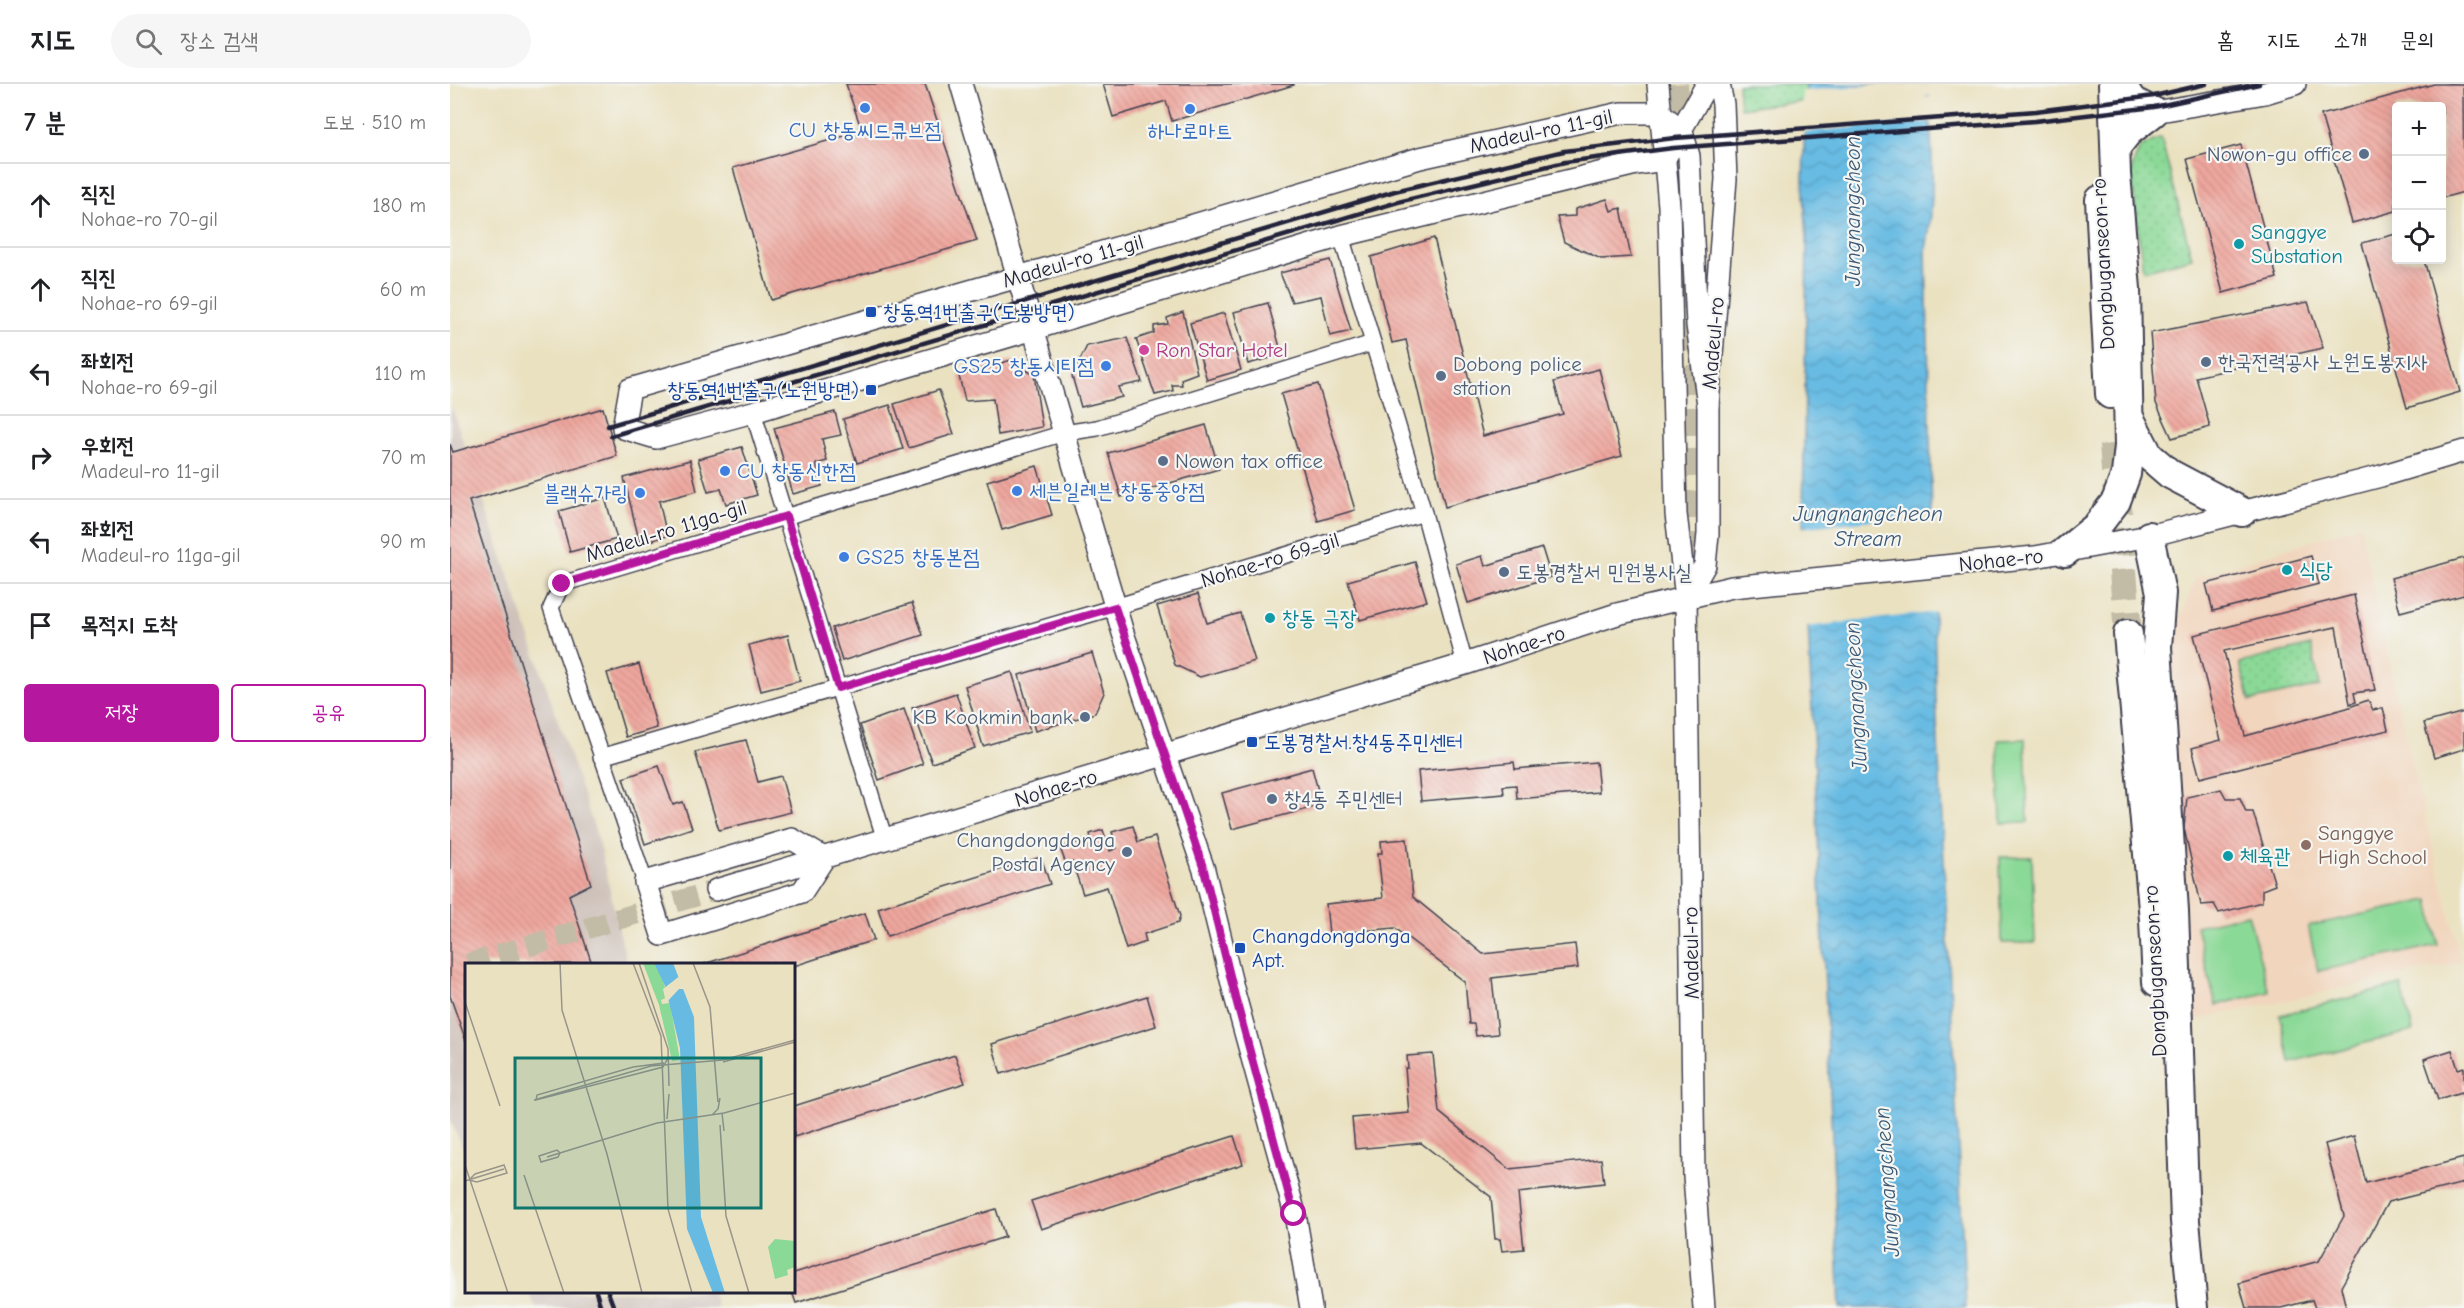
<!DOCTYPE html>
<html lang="ko">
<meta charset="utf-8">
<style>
body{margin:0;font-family:"Comic Neue","Poor Story",sans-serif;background:#f6f6f6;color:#202124}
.controls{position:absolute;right:18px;top:18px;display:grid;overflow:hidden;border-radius:6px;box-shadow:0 3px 15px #0003}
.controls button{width:54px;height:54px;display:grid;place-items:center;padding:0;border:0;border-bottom:2px solid #e0e0e0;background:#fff;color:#202124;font:30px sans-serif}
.stop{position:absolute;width:18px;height:18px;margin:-14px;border:4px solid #b5179e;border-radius:50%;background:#fff}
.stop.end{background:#b5179e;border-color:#fff;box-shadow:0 2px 6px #0008}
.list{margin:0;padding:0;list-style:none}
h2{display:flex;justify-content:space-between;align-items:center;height:78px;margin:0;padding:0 24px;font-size:26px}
h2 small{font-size:20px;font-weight:400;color:#757577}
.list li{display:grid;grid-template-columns:39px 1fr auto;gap:18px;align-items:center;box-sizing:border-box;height:84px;padding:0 24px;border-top:2px solid #e0e0e0}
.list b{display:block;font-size:22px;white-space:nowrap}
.list p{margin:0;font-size:20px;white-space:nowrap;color:#757577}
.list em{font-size:20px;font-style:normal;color:#757577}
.actions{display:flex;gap:12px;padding:18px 24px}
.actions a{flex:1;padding:14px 0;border:2px solid #b5179e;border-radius:6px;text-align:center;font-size:21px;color:#b5179e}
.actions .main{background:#b5179e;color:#fff}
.icon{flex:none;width:33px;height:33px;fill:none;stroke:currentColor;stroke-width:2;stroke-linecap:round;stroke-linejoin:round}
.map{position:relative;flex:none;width:2014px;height:1224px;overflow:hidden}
header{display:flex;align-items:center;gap:36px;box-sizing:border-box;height:84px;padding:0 30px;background:#fff;border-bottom:2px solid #e0e0e0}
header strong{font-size:28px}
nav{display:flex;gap:33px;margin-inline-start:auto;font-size:21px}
.search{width:420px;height:54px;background:#f6f6f6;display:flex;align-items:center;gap:15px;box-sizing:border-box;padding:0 21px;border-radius:33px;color:#757577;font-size:22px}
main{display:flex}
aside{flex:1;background:#fff}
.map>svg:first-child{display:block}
.built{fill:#f1d5bd}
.railway{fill:#cec1ba}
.grass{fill:url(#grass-dots);stroke:#567e69;stroke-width:1.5}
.garden{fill:#8bd997;stroke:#567e69;stroke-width:1.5}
.water{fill:url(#water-waves);stroke:#446e8f;stroke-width:1.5}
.pier{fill:#eae1c0}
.building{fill:url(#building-back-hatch)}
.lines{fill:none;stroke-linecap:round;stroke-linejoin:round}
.secondary-tunnel{stroke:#c2bba5;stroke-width:21;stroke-dasharray:21 10;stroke-linecap:butt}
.highway-tunnel{stroke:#c2bba5;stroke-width:28;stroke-dasharray:28 14;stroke-linecap:butt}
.street-casing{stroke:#403f4f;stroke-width:18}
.secondary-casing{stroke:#403f4f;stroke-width:24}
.highway-casing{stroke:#403f4f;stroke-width:32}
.street{stroke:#fff;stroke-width:15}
.secondary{stroke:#fff;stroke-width:21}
.highway{stroke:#fff;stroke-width:28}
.rail{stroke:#22223b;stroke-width:4.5}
.route{stroke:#b5179e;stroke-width:8}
.shop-dot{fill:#3f7fe0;stroke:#f6f6f2;stroke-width:2}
.service-dot{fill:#5c6f8a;stroke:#f6f6f2;stroke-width:2}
.culture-dot{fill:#0f9aa8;stroke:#f6f6f2;stroke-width:2}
.transit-dot{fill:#1a4fb4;stroke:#f6f6f2;stroke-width:2}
.hotel-dot{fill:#d1479c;stroke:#f6f6f2;stroke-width:2}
.education-dot{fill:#8d6e63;stroke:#f6f6f2;stroke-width:2}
.labels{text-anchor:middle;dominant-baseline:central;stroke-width:4.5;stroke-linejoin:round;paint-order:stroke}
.shop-label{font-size:21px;fill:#366cbe;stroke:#f6f6f2;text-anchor:start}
.street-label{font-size:21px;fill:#22223b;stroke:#f6f6f2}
.service-label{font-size:21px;fill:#4e5e75;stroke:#f6f6f2;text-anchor:start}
.culture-label{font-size:21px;fill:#0d838f;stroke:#f6f6f2;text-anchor:start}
.transit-label{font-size:21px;fill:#164399;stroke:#f6f6f2;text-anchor:start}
.hotel-label{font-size:21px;fill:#b23c85;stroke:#f6f6f2;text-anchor:start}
.education-label{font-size:21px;fill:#785e54;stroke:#f6f6f2;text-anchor:start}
.water-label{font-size:22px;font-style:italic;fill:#3a5876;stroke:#f6f6f2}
.inset-road{fill:none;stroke:#9a958b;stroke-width:1.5}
.view{fill:#0f766e;fill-opacity:0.15;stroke:#0f766e;stroke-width:3}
.inset-edge{fill:none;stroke:#22223b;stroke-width:3}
</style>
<header>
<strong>지도</strong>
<div class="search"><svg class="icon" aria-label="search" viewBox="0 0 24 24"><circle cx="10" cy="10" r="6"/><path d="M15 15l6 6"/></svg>장소 검색</div>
<nav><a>홈</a><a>지도</a><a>소개</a><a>문의</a></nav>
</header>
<main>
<aside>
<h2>7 분<small>도보 · 510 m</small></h2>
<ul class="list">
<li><svg class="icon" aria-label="ahead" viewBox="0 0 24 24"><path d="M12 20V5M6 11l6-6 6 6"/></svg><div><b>직진</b><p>Nohae-ro 70-gil</p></div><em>180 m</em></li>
<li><svg class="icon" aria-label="ahead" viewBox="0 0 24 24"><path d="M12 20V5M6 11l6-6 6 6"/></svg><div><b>직진</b><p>Nohae-ro 69-gil</p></div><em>60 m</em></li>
<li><svg class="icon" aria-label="left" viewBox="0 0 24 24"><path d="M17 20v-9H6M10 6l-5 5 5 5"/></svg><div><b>좌회전</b><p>Nohae-ro 69-gil</p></div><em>110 m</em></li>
<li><svg class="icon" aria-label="right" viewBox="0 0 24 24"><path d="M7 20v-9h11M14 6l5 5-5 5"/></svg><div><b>우회전</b><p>Madeul-ro 11-gil</p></div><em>70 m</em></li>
<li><svg class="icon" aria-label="left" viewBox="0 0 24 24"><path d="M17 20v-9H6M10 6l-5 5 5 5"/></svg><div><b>좌회전</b><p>Madeul-ro 11ga-gil</p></div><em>90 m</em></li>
<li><svg class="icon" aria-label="arrive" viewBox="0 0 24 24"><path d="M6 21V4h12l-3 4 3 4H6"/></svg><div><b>목적지 도착</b></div></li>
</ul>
<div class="actions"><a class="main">저장</a><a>공유</a></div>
</aside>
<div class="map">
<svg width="2014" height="1224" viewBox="0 0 2014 1224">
<defs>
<pattern id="grass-dots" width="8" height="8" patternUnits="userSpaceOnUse" patternTransform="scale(1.5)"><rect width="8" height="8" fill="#8bd997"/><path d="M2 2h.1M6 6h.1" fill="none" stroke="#78ba83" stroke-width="1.8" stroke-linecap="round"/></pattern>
<pattern id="water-waves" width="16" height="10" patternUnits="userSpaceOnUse" patternTransform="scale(1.5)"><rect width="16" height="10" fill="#67bbe3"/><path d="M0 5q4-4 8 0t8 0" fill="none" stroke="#59a0c4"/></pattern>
<pattern id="building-back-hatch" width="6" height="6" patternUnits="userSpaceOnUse" patternTransform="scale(1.5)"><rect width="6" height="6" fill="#eea79e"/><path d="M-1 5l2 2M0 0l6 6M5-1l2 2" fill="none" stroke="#cc8f89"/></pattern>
</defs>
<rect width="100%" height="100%" fill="#f6f6f2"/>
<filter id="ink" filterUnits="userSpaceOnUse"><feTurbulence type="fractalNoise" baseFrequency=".0167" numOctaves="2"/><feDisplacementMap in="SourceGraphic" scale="12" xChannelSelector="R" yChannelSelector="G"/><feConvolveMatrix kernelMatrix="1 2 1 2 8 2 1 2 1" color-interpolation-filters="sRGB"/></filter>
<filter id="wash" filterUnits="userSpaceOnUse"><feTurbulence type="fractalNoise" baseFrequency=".008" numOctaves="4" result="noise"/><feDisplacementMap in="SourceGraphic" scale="24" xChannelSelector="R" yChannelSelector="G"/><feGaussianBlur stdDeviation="1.35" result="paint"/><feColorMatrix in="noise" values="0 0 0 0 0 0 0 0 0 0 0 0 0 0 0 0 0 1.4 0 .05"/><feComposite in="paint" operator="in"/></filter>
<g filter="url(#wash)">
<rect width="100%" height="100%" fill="#eae1c0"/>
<polygon class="built" points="1910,441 1953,643 2011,878 1741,937 1722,642 1725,547 1746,494"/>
<g class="railway">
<polygon points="0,318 148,755 177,880 16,880 16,1071 0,1036"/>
<polygon points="78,1208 263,1208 267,1224 86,1224"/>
</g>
<g class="grass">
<polygon points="1288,0 1356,0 1355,17 1290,24"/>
<polygon points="1711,54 1742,174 1693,187 1681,86 1690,63"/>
<polygon points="1861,561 1870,602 1800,617 1790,579"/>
</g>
<g class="garden">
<polygon points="1575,655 1578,738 1551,739 1548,656"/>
<polygon points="1550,773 1582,773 1585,859 1552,859"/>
<polygon points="1979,816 1988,861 1868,887 1858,842"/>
<polygon points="1798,830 1819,908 1766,921 1746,842"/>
<polygon points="1951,901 1963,947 1840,978 1830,931"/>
</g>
<path class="water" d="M1356,0H1478C1481,55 1487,112 1476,165L1486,615L1516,1224H1390L1353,434L1357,155L1353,96Z"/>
<g class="pier">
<polygon points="1433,0 1481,0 1481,11 1473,13 1481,13 1483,37 1352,48 1352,7"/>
<polygon points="1485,429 1487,528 1355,543 1350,444"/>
</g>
<g id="blocks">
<g class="building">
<polygon points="396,0 475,0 527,157 321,216 283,84 412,47"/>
<polygon points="653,0 844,0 844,1 722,37 716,17 663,33"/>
<polygon points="1984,0 2013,0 2014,108 1992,114 1992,22 1946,22 1946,127 1902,139 1871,31"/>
<polygon points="1791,61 1827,194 1773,209 1737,75"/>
<polygon points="1157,115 1161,127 1171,124 1181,173 1151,175 1114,158 1107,133 1125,132 1125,125"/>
<polygon points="1946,150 1946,176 1974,176 2010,308 1957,324 1912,159"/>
<polygon points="984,154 1033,352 1113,330 1104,298 1149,285 1172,372 995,423 956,256 942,259 921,173"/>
<polygon points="880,176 901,247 880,252 871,212 842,218 830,189"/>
<polygon points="1858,218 1873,264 1746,293 1760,343 1722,354 1706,319 1700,249"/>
<polygon points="818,219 832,271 798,280 784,228"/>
<polygon points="733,228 747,289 731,295 732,301 722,301 723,307 705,311 686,255 704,249 704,242 718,240 717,234"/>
<polygon points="774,229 791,286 757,296 740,239"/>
<polygon points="677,254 692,298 668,303 672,313 631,323 622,292 637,262"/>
<polygon points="561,276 584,291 592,343 548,351 543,315 515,317 509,292"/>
<polygon points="868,300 905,426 868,437 831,310"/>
<polygon points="489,306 504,350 459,364 444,320"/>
<polygon points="440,321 453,365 407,379 393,335"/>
<polygon points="153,324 167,372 19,417 141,800 119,811 142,880 16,880 16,957 0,912 0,360 3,368"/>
<polygon points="385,328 391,351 372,355 377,377 366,380 372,402 343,410 324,344"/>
<polygon points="756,341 769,385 671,413 658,369"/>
<polygon points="292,363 307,411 276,420 271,405 258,408 248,375"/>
<polygon points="240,376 247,407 209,417 217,452 190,460 174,394"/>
<polygon points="587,382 602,431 552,446 537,397"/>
<polygon points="155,414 167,455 120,468 109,427"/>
<polygon points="1092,464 1101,493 1018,519 1006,480 1032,472 1035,482"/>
<polygon points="1861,472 1869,500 1763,527 1756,500"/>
<polygon points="2014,474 2014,511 1950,528 1941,494"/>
<polygon points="965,478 977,517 910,536 898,497"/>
<polygon points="748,510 757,539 790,529 805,577 750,593 725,581 707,522"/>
<polygon points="1904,511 1925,606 1904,609 1906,618 1900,620 1886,543 1774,567 1795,652 1897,624 1918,616 1923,626 1933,624 1938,646 1750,694 1742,664 1771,656 1744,551"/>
<polygon points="462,519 473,551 392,577 382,544"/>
<polygon points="338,551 350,597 311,607 299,561"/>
<polygon points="642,569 654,609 645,629 585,647 569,591"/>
<polygon points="189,580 207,644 176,653 157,589"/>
<polygon points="562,588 580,648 533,662 515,602"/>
<polygon points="506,609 525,664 482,679 462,624"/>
<polygon points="454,625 473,680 429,696 410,641"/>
<polygon points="2014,628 2014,665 1984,674 1974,639"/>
<polygon points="296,656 308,698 331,692 341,728 269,746 245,668"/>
<polygon points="1064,678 1065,685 1146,678 1149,708 1067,715 1066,701 1053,702 1054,710 971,717 968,687"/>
<polygon points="209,682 223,721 233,718 242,744 195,760 173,694"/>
<polygon points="862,684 872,721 782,745 772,709"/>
<polygon points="1771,705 1776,714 1790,714 1796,728 1803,728 1825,801 1812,806 1812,818 1769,829 1764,820 1751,821 1734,744 1737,713"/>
<polygon points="683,742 688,758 705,753 730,832 728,839 694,850 696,858 676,865 657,803 633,810 622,778 616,780 610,764 641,754 640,750 653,746 660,767 667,764 662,748"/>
<polygon points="957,755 963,813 1033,870 1125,860 1128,884 1042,894 1048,950 1026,952 1024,940 1019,940 1015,898 945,844 879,850 876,820 933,814 928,769 932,769 931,757"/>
<polygon points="591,773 600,800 437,852 428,824"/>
<polygon points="415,829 424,856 344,882 254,880"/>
<polygon points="697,912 706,942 551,990 542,960"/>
<polygon points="2002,966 2008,985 2014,983 2014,1017 2011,1009 1988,1016 1974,975"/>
<polygon points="983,970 989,1028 1059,1085 1151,1075 1154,1099 1068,1109 1074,1165 1052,1167 1050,1155 1045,1155 1041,1113 971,1059 905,1065 902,1034 959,1029 955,984 958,984 957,972"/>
<polygon points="505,971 515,999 344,1053 344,1022"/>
<polygon points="784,1052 793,1080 591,1145 581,1117"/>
<polygon points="1904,1052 1916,1099 2014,1074 2014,1099 1938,1118 1891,1203 1896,1224 1865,1224 1862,1216 1831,1224 1796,1224 1789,1199 1869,1177 1894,1132 1875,1060"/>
<polygon points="546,1125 555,1153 346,1219 342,1208 344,1189"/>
</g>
</g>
</g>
<g filter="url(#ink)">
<use href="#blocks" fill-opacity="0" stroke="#403f4f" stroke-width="1.5"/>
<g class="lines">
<polyline class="secondary-tunnel" points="18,880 266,806"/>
<g class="highway-tunnel">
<polyline points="1224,0 1228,67"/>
<polyline points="1234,155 1241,493"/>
<polyline points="1663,360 1678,550"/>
</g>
<g class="street-casing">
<g id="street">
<polyline points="891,152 974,429 1015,580"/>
<polyline points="303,328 435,756"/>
<polyline points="151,673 665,523 974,429"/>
<polyline points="195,798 101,524 112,500 614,349 647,344 923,259"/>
</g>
</g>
<g class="secondary-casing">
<g id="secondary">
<polyline points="511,0 673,549 754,786 785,912 845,1130 861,1224"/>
<polyline points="1208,0 1219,122 1226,430 1236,514 1244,1092 1254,1224"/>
<polyline points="1257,0 1214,76 1186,80 891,152 584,245 303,328 206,354 173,344 180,305 568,193 970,74 1171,29 1210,29 1232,47 1239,72 1247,241 1258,321"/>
<polyline points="1704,28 1815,9 1845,0"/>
<polyline points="1236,514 1255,481 1258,450 1258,321 1276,95 1273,20 1269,0"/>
<polygon points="342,755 374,774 352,808 212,851 195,798"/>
<polyline points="266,806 1015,580 1167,530 1282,503 1585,473 1699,452 1931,392 2014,367"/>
</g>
</g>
<g class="highway-casing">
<g id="highway">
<polyline points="1666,63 1678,48 1704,28 1682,17 1671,0"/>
<polyline points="1650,116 1660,310"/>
<polyline points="1681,337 1699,372 1720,390 1792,428"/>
<polyline points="1699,452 1711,509 1707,563 1724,827 1735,1137 1743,1224"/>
<polyline points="1615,468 1647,442 1666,417 1676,390 1679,362 1676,205 1666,90 1663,0"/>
<polyline points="1678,550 1704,836 1707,898"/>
</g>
</g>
<use href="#street" class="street"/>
<use href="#secondary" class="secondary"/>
<use href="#highway" class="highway"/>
<g class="rail">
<polyline points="158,342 945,107 1114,67 1225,54 1586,27 1704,12 1756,0"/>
<polyline points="161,352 948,118 1115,78 1223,64 1585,37 1704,23 1809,0"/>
<polyline points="146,1208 151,1224"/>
<polyline points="158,1208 164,1224"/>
</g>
</g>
</g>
<g class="lines" filter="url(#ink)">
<polyline class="route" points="112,500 336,432 388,604 665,523 754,786 785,912 844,1130"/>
</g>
<g class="shop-dot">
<circle cx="415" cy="24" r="6"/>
<circle cx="740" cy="25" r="6"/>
<circle cx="656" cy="282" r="6"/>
<circle cx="275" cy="387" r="6"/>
<circle cx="567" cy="407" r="6"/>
<circle cx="190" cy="409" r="6"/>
<circle cx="394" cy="473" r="6"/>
</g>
<g class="service-dot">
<circle cx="1914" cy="70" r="6"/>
<circle cx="1756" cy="278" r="6"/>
<circle cx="991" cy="292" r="6"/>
<circle cx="713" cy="377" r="6"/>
<circle cx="1054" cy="488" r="6"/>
<circle cx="635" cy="633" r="6"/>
<circle cx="822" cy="715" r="6"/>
<circle cx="677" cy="768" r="6"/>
</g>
<g class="culture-dot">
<circle cx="1789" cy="160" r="6"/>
<circle cx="1837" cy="486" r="6"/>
<circle cx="820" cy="534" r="6"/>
<circle cx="1778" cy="772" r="6"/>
</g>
<g class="transit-dot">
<rect x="415" y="222" width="12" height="12" rx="3"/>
<rect x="415" y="300" width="12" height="12" rx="3"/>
<rect x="796" y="652" width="12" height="12" rx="3"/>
<rect x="784" y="858" width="12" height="12" rx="3"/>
</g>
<circle class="hotel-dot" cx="694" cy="266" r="6"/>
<circle class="education-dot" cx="1856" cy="761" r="6"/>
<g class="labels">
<g class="shop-label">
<text x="415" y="46" text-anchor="middle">CU 창동씨드큐브점</text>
<text x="740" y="47" text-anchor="middle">하나로마트</text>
<text x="644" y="282" text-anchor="end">GS25 창동시티점</text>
<text x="287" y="387">CU 창동신한점</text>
<text x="579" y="407">세븐일레븐 창동중앙점</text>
<text x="178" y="409" text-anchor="end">블랙슈가링</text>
<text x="406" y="473">GS25 창동본점</text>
</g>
<g class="street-label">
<text transform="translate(1091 47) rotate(-12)">Madeul-ro 11-gil</text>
<text transform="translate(623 177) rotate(-16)">Madeul-ro 11-gil</text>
<text transform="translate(1653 180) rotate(-93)">Dongbuganseon-ro</text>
<text transform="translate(1263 259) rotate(-85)">Madeul-ro</text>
<text transform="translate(216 447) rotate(-17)">Madeul-ro 11ga-gil</text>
<text transform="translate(820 476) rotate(-17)">Nohae-ro 69-gil</text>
<text transform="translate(1551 476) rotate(-6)">Nohae-ro</text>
<text transform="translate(1074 561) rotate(-18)">Nohae-ro</text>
<text transform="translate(606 704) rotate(-17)">Nohae-ro</text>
<text transform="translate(1241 869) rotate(-91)">Madeul-ro</text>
<text transform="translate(1705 887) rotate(-93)">Dongbuganseon-ro</text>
</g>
<g class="service-label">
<text x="1902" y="70" text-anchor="end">Nowon-gu office</text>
<text x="1768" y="278">한국전력공사 노원도봉지사</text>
<text x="1003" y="280">Dobong police<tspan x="1003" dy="24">station</tspan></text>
<text x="725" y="377">Nowon tax office</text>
<text x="1066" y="488">도봉경찰서 민원봉사실</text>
<text x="623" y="633" text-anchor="end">KB Kookmin bank</text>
<text x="834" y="715">창4동 주민센터</text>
<text x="665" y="756" text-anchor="end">Changdongdonga<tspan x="665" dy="24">Postal Agency</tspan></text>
</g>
<g class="culture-label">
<text x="1801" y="148">Sanggye<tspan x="1801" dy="24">Substation</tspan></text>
<text x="1849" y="486">식당</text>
<text x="832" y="534">창동 극장</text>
<text x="1790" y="772">체육관</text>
</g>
<g class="transit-label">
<text x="433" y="228">창동역1번출구(도봉방면)</text>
<text x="409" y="306" text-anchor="end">창동역1번출구(노원방면)</text>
<text x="814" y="658">도봉경찰서.창4동주민센터</text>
<text x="802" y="852">Changdongdonga<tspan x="802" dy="24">Apt.</tspan></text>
</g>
<g class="hotel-label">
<text x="706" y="266">Ron Star Hotel</text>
</g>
<g class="education-label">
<text x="1868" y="749">Sanggye<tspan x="1868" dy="24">High School</tspan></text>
</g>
<g class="water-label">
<text transform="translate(1403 127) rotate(-90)">Jungnangcheon</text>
<text x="1418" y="430">Jungnangcheon<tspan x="1418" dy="25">Stream</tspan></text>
<text transform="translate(1406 613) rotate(-93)">Jungnangcheon</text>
<text transform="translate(1437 1098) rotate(-94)">Jungnangcheon</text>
</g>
</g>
<g transform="translate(15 879)">
<rect width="330" height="330" fill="#eae1c0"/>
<path d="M178,0H189L197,15L203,34L196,37L197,41L204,40L206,46L215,97L207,98L194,42ZM310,276L330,278V304L322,307L323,312L310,316L303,284Z" fill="#8bd997"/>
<path d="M189,0H208L229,54L236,254L260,330H248L222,266L215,85L200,23Z" fill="#67bbe3"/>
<path d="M216,12L223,26H214L201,40L198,26Z" fill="#eae1c0"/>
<path class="inset-road" d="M95,0L97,47L142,191L177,330M168,0L196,73L203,246L227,330M174,0L203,86L204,123M228,0L245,44L253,139M0,39L35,143M258,99L330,79M199,100L168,104L72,132L71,137L198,104L204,93M69,137L186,103L258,97L330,77M257,150L259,168M247,152L253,146L255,135M202,156L204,131M255,162L261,253L284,330M92,187L95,190L93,194L76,199L74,193ZM82,194L192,160L259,150L330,130M0,202L43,330M39,202L42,210L12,219L4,217L10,211ZM59,212L99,330M0,218L39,206"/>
<path class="view" d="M50,95H296V245H50Z"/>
<rect width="330" height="330" class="inset-edge"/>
</g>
</svg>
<div class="controls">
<button>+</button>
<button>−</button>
<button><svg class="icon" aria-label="locate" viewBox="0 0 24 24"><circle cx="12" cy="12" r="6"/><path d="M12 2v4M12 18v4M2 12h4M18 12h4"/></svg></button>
</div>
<div class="stop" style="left:844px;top:1130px"></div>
<div class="stop end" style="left:112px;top:500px"></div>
</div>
</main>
